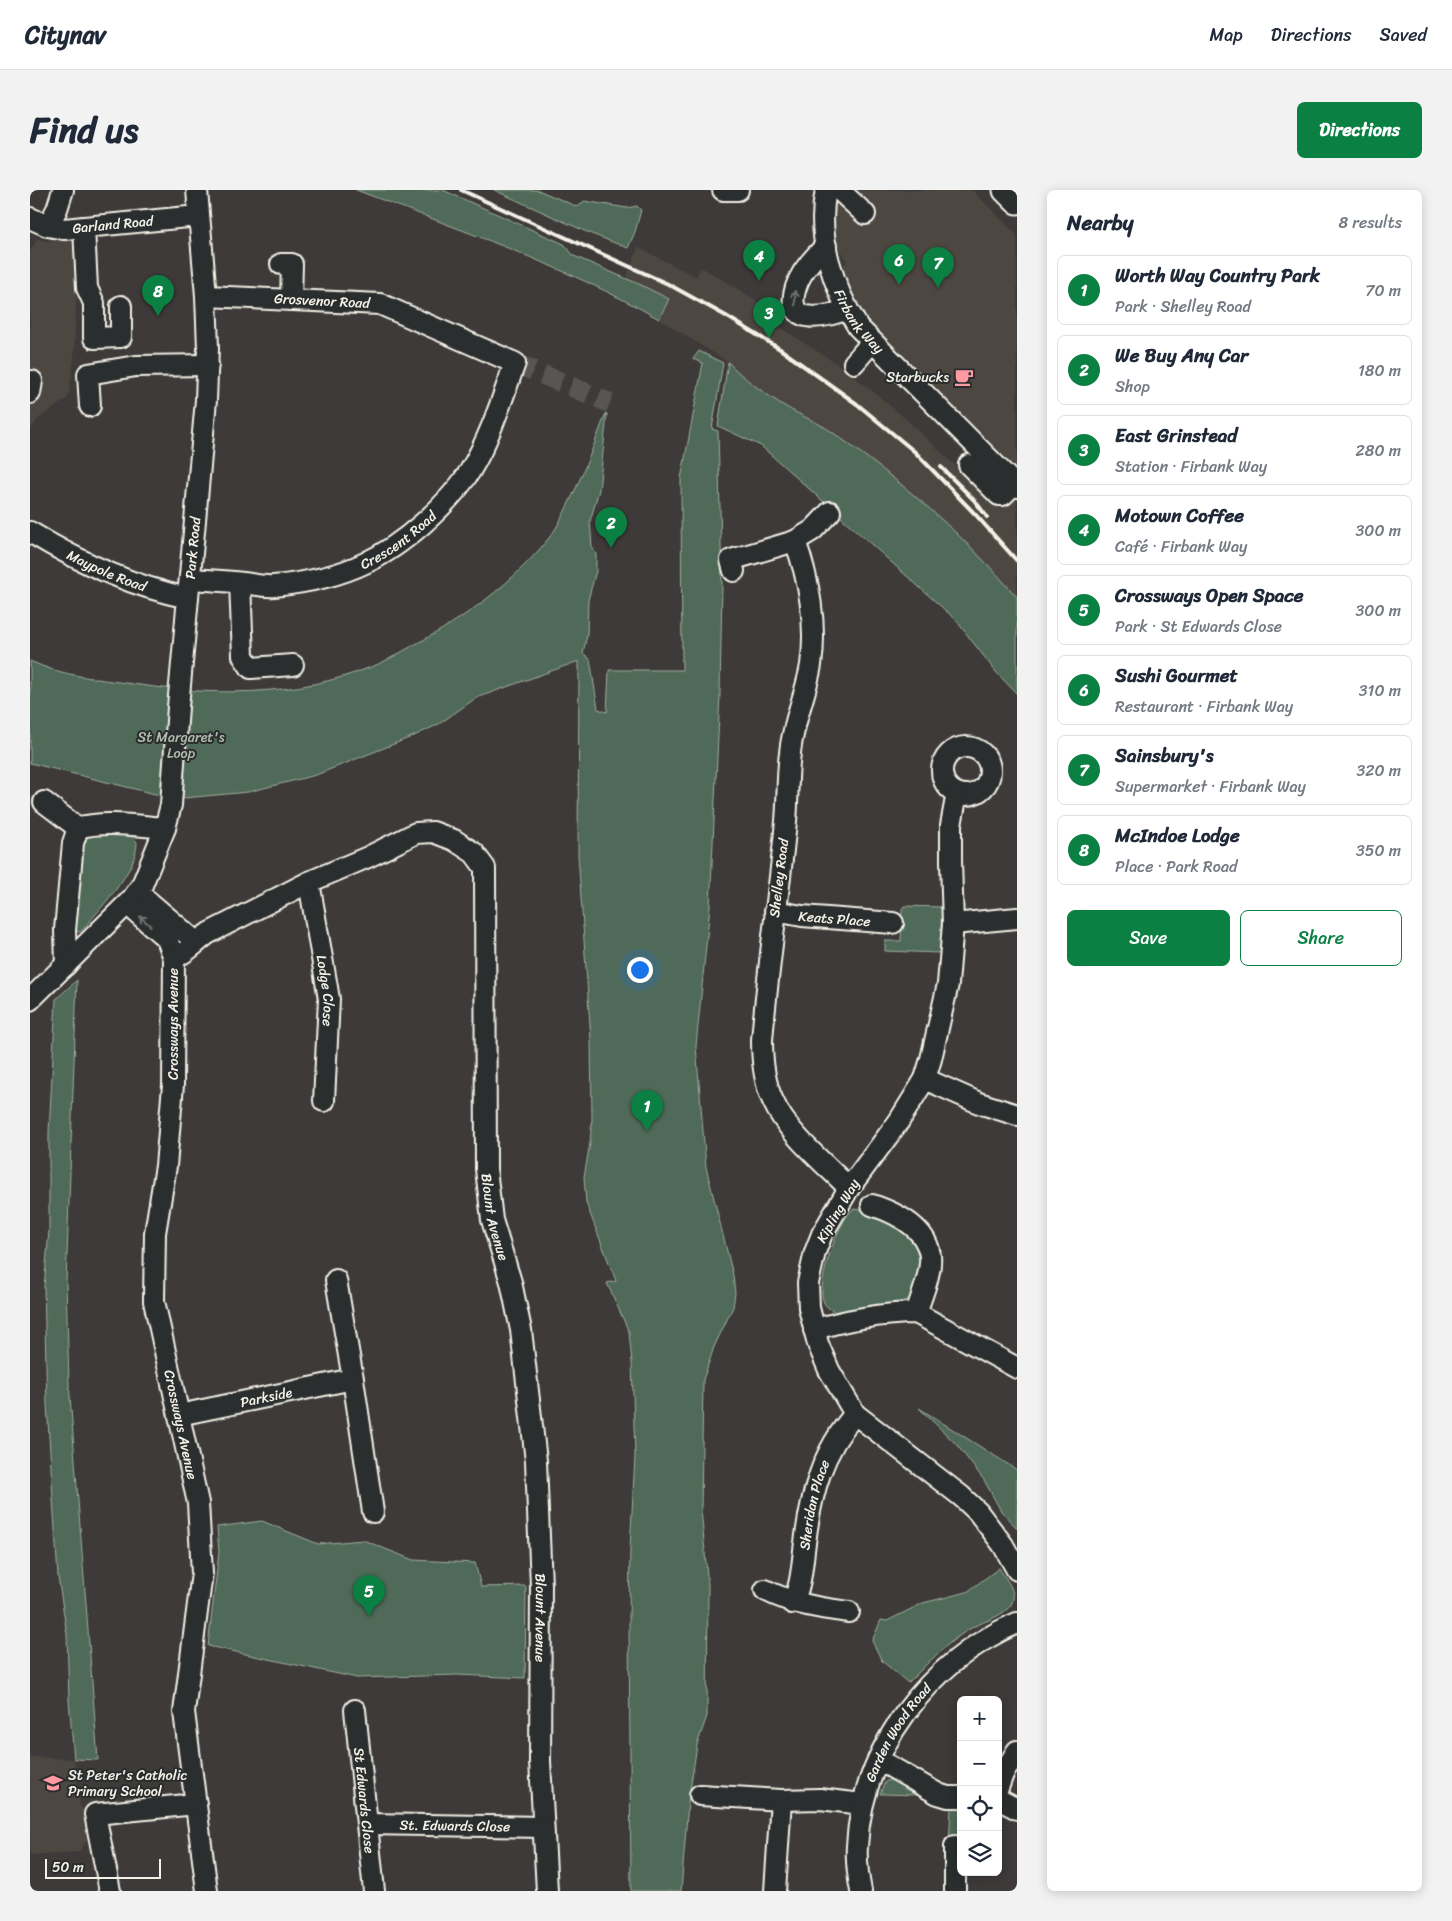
<!DOCTYPE html>
<meta charset="utf-8">
<style>
body{margin:0;font-family:Sriracha,sans-serif;background:#f2f2f3;color:#1f2937}
.controls{position:absolute;right:15px;bottom:15px;display:grid;overflow:hidden;border-radius:8px;box-shadow:0 2px 12px #0003}
.controls button{width:45px;height:45px;display:grid;place-items:center;padding:0;border:0;border-bottom:1px solid #e0e1e3;background:#fff;color:#1f2937;font:25px sans-serif}
.scale{position:absolute;left:15px;bottom:12px;width:116px;box-sizing:border-box;padding-left:5px;border:2px solid #f4f1e8;border-top:0;font-size:14px;line-height:18px;white-space:nowrap;color:#f4f1e8;-webkit-text-stroke:4px #2a2d2e;paint-order:stroke}
.you{position:absolute;left:609px;top:779px;width:18px;height:18px;margin:-12px;border:4px solid #fff;border-radius:50%;background:#1a73e8;box-shadow:0 0 0 8px #1a73e833}
.badge{display:grid;place-items:center;width:32px;height:32px;border-radius:50%;background:#0b8043;color:#fff;font-size:16px;font-weight:700}
.pin{position:absolute;translate:-50% -41px;filter:drop-shadow(0 1px 2px #0008)}
.pin::after{content:'';position:absolute;top:26px;width:18px;height:15px;background:inherit;clip-path:polygon(0 0,100% 0,50% 100%)}
.list{margin:0;padding:0;list-style:none}
h2{display:flex;justify-content:space-between;align-items:center;height:65px;margin:0;padding:0 20px;font-size:21px}
h2 small{font-size:16px;font-weight:400;color:#747a83}
.list li{display:grid;grid-template-columns:32px 1fr auto;gap:15px;align-items:center;box-sizing:border-box;height:70px;margin:0 10px 10px;padding:0 10px;border:1px solid #e0e1e3;border-radius:8px}
.list b{display:block;font-size:19px;white-space:nowrap}
.list p{margin:0;font-size:16px;white-space:nowrap;color:#747a83}
.list em{font-size:16px;font-style:normal;color:#747a83}
.actions{display:flex;gap:10px;padding:15px 20px}
.actions a{flex:1;padding:11px 0;border:1px solid #0b8043;border-radius:8px;text-align:center;font-size:18px;color:#0b8043}
.actions .main{background:#0b8043;color:#fff}
.icon{flex:none;width:28px;height:28px;fill:none;stroke:currentColor;stroke-width:2;stroke-linecap:round;stroke-linejoin:round}
.map{position:relative;flex:none;width:987px;height:1701px;overflow:hidden;border-radius:8px}
header{display:flex;align-items:center;gap:30px;box-sizing:border-box;height:70px;padding:0 25px;background:#fff;border-bottom:1px solid #e0e1e3}
header strong{font-size:24px}
nav{display:flex;gap:28px;margin-inline-start:auto;font-size:18px}
.intro{display:flex;align-items:center;justify-content:space-between;box-sizing:border-box;height:120px;padding:0 30px}
h1{margin:0;font-size:35px}
.button{padding:12px 22px;border-radius:8px;background:#0b8043;color:#fff;font-size:18px;font-weight:700}
main{display:flex;gap:30px;padding:0 30px}
aside{flex:1;background:#fff;border-radius:8px;box-shadow:0 2px 12px #0003}
.map>svg:first-child{display:block}
.built{fill:#4d4643}
.green{fill:#506a59;stroke:#a2aea0}
.lines{fill:none;stroke-linecap:round;stroke-linejoin:round}
.minor-tunnel{stroke:#585553;stroke-width:20;stroke-dasharray:20 10;stroke-linecap:butt}
.minor-casing{stroke:#f4f1e8;stroke-width:24}
.major-casing{stroke:#f4f1e8;stroke-width:29}
.minor{stroke:#2a2d2e;stroke-width:20}
.major{stroke:#2a2d2e;stroke-width:25}
.rail{stroke:#f4f1e8;stroke-width:4}
.oneway{stroke:#71726f}
.labels{text-anchor:middle;dominant-baseline:central;stroke-width:4;stroke-linejoin:round;paint-order:stroke}
.street-label{font-size:14px;fill:#f4f1e8;stroke:#2a2d2e}
.poi-label{font-size:14px;fill:#f4f1e8;stroke:#2a2d2e;text-anchor:end}
.park-label{font-size:14px;fill:#b2bbaf;stroke:#2a2d2e}
</style>
<header>
<strong>Citynav</strong>
<nav><a>Map</a><a>Directions</a><a>Saved</a></nav>
</header>
<div class="intro"><h1>Find us</h1><a class="button">Directions</a></div>
<main>
<div class="map">
<svg width="987" height="1701" viewBox="0 0 987 1701">
<rect width="100%" height="100%" fill="#3d3a39"/>
<filter id="ink" filterUnits="userSpaceOnUse"><feTurbulence type="fractalNoise" baseFrequency=".02" numOctaves="2"/><feDisplacementMap in="SourceGraphic" scale="10" xChannelSelector="R" yChannelSelector="G"/><feConvolveMatrix kernelMatrix="1 2 1 2 8 2 1 2 1" color-interpolation-filters="sRGB"/></filter>
<g filter="url(#ink)">
<g class="built">
<polygon points="810,0 942,0 987,45 987,283 929,227 836,132 822,110 810,80 817,71 802,49 802,11"/>
<polygon points="7,49 16,51 52,49 47,80 44,169 38,208 8,229 0,240 0,62"/>
<polygon points="608,57 666,87 671,77 726,110 731,125 807,174 839,198 876,229 930,280 944,266 981,307 987,310 987,504 966,482 925,429 731,256 688,236 698,172 629,129 590,107"/>
<polygon points="0,1567 44,1569 50,1617 56,1620 60,1625 62,1638 58,1649 49,1662 0,1665"/>
</g>
<g class="green">
<path d="M326,0H413L534,54L544,66L611,95L639,109L629,129C533,75 428,39 326,0Z"/>
<polygon points="464,0 508,0 548,17 554,11 597,18 607,16 611,20 605,42 598,58 559,43"/>
<path d="M669,161L693,173L682,239L688,241L692,394L690,504L680,716L666,856L676,977L703,1085L705,1103L703,1117L684,1157L673,1190L671,1319L678,1396L677,1526L667,1555L658,1613L651,1701H601L599,1427L600,1359L605,1266L602,1173L599,1142L577,1093L586,1091L556,1013L554,987L560,953L562,929L561,849L548,665L549,471L446,508L409,534L384,546L286,585L218,602L133,610L129,605L0,573V471C32,486 68,489 103,494C182,506 266,507 341,477C360,470 377,458 395,449C443,423 489,387 522,344C528,336 532,326 537,317C552,287 564,255 576,223L577,224L569,300L560,331L562,357L566,364V381L558,410L557,445L553,463L560,469L568,519L577,522L579,480H652L651,289L673,173L663,169Z"/>
<path d="M698,172C712,188 746,212 765,222C779,229 793,235 805,244C871,291 934,345 987,407V504L966,482L925,429L731,256L688,236Z"/>
<path d="M67,641L101,645L107,652C107,681 73,714 56,736L50,742L44,741L50,654L57,644Z"/>
<polygon points="874,716 912,717 910,763 855,761 855,751 871,751 872,719"/>
<polygon points="47,790 36,1093 39,1193 68,1570 44,1569 39,1510 37,1444 28,1387 17,1215 14,1097 19,1041 19,942 26,809"/>
<path d="M824,1019L838,1021L881,1043L893,1068L882,1107C869,1117 825,1120 807,1122C801,1120 795,1117 793,1110C787,1091 808,1033 822,1020Z"/>
<polygon points="889,1218 987,1280 987,1338 971,1321 954,1290 927,1255"/>
<polygon points="232,1331 288,1354 333,1350 383,1370 445,1373 451,1397 496,1396 495,1488 427,1485 327,1488 178,1456 189,1362 187,1337"/>
<path d="M969,1378C975,1388 987,1401 982,1413C976,1425 955,1431 943,1437C918,1451 898,1473 878,1493L852,1471L842,1451L851,1430L857,1431L893,1413L937,1402Z"/>
<polygon points="859,1590 869,1593 890,1605 850,1604 855,1592"/>
<polygon points="921,1616 931,1619 931,1654 919,1655"/>
</g>
<g class="lines">
<polyline class="minor-tunnel" points="485,173 580,213"/>
<g class="minor-casing">
<g id="minor">
<polyline points="693,0 708,0"/>
<path id="s1" d="M796,0C786,47 803,98 828,137L987,297"/>
<polyline points="809,0 835,24"/>
<path id="s2" d="M0,28L18,36L34,39L168,26"/>
<polyline points="18,36 27,19 33,0"/>
<polyline points="54,37 57,98 64,113 64,148 91,147 91,116"/>
<path d="M796,56C784,67 771,81 766,97C753,137 795,128 817,119"/>
<polyline points="251,74 262,74 261,110"/>
<polyline points="824,173 842,152"/>
<polyline points="0,203 2,191"/>
<polyline points="60,216 58,184 106,176 178,175"/>
<polyline points="939,275 969,305 973,305 984,294"/>
<path id="s3" d="M0,342C49,372 101,396 158,408"/>
<path d="M765,351C779,389 787,434 781,475C776,505 763,531 760,563C757,586 758,609 756,631C749,704 738,777 732,850C732,871 734,892 743,911C757,943 794,973 819,998"/>
<polyline points="704,381 701,370 765,351 783,340 800,322"/>
<path id="s4" d="M160,389C178,390 196,391 213,393C223,394 234,397 244,396C274,393 308,386 335,373C372,356 418,315 440,281C460,248 472,209 485,173L350,114L176,106"/>
<polyline points="210,393 213,466 221,478 263,475"/>
<circle cx="936" cy="581" r="24"/>
<polyline points="927,603 921,635 921,671 923,734 918,794 901,869 895,889 869,931 819,998 792,1044 785,1062 778,1093 779,1118 788,1154 799,1180 825,1224 931,1306 948,1322 973,1355 987,1380"/>
<polyline points="14,612 48,638"/>
<path id="s5" d="M279,692L299,809L294,911"/>
<path id="s6" d="M745,721L772,726L863,733"/>
<polyline points="923,734 987,728"/>
<path id="s7" d="M165,751L117,710L102,709L105,721L137,749L144,768L143,895L136,976L125,1043L124,1111L168,1313L172,1383L154,1522L177,1701"/>
<path id="s8" d="M144,768C157,763 167,751 179,743L279,692L338,667L386,643L403,642L424,650L444,663L455,678L456,979L462,1030L481,1092L491,1140L506,1271L511,1396L510,1571L517,1701"/>
<path d="M36,775L35,740L43,653L48,638C72,630 110,636 135,638"/>
<path id="s9" d="M0,810L102,709L112,695L135,638L141,615L148,517L176,210L178,158L176,106L167,0"/>
<polyline points="895,889 949,913 987,925"/>
<path d="M842,1015C866,1023 897,1038 900,1066C902,1082 891,1108 886,1123"/>
<polyline points="306,1090 323,1189 343,1322"/>
<path d="M784,1140C812,1130 856,1123 886,1123L987,1178"/>
<path id="s10" d="M149,1225L323,1189"/>
<path d="M735,1400C762,1414 789,1418 819,1422"/>
<path id="s11" d="M762,1413C772,1395 772,1373 775,1353C781,1304 792,1261 825,1224"/>
<path id="s12" d="M325,1520L344,1701"/>
<polyline points="849,1570 908,1604 918,1607 931,1607"/>
<polyline points="968,1598 973,1584 987,1561"/>
<polyline points="670,1605 751,1610 790,1609 832,1614"/>
<polyline points="968,1609 987,1619"/>
<path id="s13" d="M337,1634L513,1637"/>
<polyline points="80,1701 65,1624 166,1614"/>
<polyline points="745,1701 751,1610"/>
<path id="s14" d="M831,1701C828,1686 826,1671 827,1656C832,1559 899,1471 987,1433"/>
<polyline points="925,1701 925,1656"/>
</g>
</g>
<g class="major-casing">
<polyline id="major" points="976,0 987,11"/>
</g>
<use href="#minor" class="minor"/>
<use href="#major" class="major"/>
<g class="rail">
<polyline points="431,0 638,94 696,126 750,159 827,214 885,262 945,324 987,371"/>
<polyline points="911,277 945,311 957,327"/>
</g>
</g>
<defs><path id="oneway-shaft" d="M-6 0H5M1.5-3L5.5 0L1.5 3" fill="none" stroke-width="1.6" stroke-linecap="round" stroke-linejoin="round" transform="scale(1.25)"/></defs>
<g class="oneway">
<use href="#oneway-shaft" transform="translate(765 108) rotate(-91)"/>
<use href="#oneway-shaft" transform="translate(115 731) rotate(-138)"/>
</g>
</g>
<defs>
<g id="cafe-bare" transform="scale(1.5)"><path d="M-5.5-4.5H6V0H3Q3 3.5 0 3.5H-2.5Q-5.5 3.5-5.5 0ZM3-3.2v2h1.7v-2ZM-6 4.5H4V6H-6Z" fill="#ff9aa2" stroke="#2a2d2e" stroke-width="2.5" paint-order="stroke"/></g>
<g id="school-bare" transform="scale(1.5)"><path d="M0-5L7-2L0 1L-7-2ZM-4 1L0 2.5L4 1V4Q0 6-4 4Z" fill="#ff9aa2" stroke="#2a2d2e" stroke-width="2.5" paint-order="stroke"/></g>
</defs>
<g fill-rule="evenodd">
<use href="#cafe-bare" x="934" y="187"/>
<use href="#school-bare" x="23" y="1593"/>
</g>
<g class="labels">
<g class="street-label">
<text stroke="none"><textPath href="#s2" startOffset="85">Garland Road</textPath></text>
<text transform="translate(292 111) rotate(3)">Grosvenor Road</text>
<text stroke="none"><textPath href="#s1" startOffset="140">Firbank Way</textPath></text>
<text stroke="none"><textPath href="#s4" startOffset="219">Crescent Road</textPath></text>
<text stroke="none"><textPath href="#s9" startOffset="504">Park Road</textPath></text>
<text stroke="none"><textPath href="#s3" startOffset="86">Maypole Road</textPath></text>
<text transform="translate(749 688) rotate(-83)">Shelley Road</text>
<text stroke="none"><textPath href="#s6" startOffset="60">Keats Place</textPath></text>
<text stroke="none"><textPath href="#s5" startOffset="110">Lodge Close</textPath></text>
<text transform="translate(143 834) rotate(-90)">Crossways Avenue</text>
<text transform="translate(808 1021) rotate(-60)">Kipling Way</text>
<text stroke="none"><textPath href="#s8" startOffset="705">Blount Avenue</textPath></text>
<text stroke="none"><textPath href="#s10" startOffset="89">Parkside</textPath></text>
<text stroke="none"><textPath href="#s7" startOffset="624">Crossways Avenue</textPath></text>
<text stroke="none"><textPath href="#s11" startOffset="101">Sheridan Place</textPath></text>
<text stroke="none"><textPath href="#s8" startOffset="1110">Blount Avenue</textPath></text>
<text stroke="none"><textPath href="#s14" startOffset="168">Garden Wood Road</textPath></text>
<text stroke="none"><textPath href="#s12" startOffset="91">St Edwards Close</textPath></text>
<text stroke="none"><textPath href="#s13" startOffset="88">St. Edwards Close</textPath></text>
</g>
<g class="poi-label">
<text x="919" y="187">Starbucks</text>
<text x="38" y="1585" text-anchor="start">St Peter's Catholic<tspan x="38" dy="16">Primary School</tspan></text>
</g>
<g class="park-label">
<text x="151" y="547">St Margaret's<tspan x="151" dy="16">Loop</tspan></text>
</g>
</g>
</svg>
<div class="controls">
<button>+</button>
<button>−</button>
<button><svg class="icon" aria-label="locate" viewBox="0 0 24 24"><circle cx="12" cy="12" r="6"/><path d="M12 2v4M12 18v4M2 12h4M18 12h4"/></svg></button>
<button><svg class="icon" aria-label="layers" viewBox="0 0 24 24"><path d="M12 4l9 5-9 5-9-5zM3 14l9 5 9-5"/></svg></button>
</div>
<div class="scale">50 m</div>
<div class="you"></div>
<div class="pin badge" style="left:617px;top:941px">1</div>
<div class="pin badge" style="left:581px;top:358px">2</div>
<div class="pin badge" style="left:739px;top:148px">3</div>
<div class="pin badge" style="left:729px;top:91px">4</div>
<div class="pin badge" style="left:339px;top:1426px">5</div>
<div class="pin badge" style="left:869px;top:95px">6</div>
<div class="pin badge" style="left:908px;top:98px">7</div>
<div class="pin badge" style="left:128px;top:126px">8</div>
</div>
<aside>
<h2>Nearby<small>8 results</small></h2>
<ul class="list">
<li><span class="badge">1</span><div><b>Worth Way Country Park</b><p>Park · Shelley Road</p></div><em>70 m</em></li>
<li><span class="badge">2</span><div><b>We Buy Any Car</b><p>Shop</p></div><em>180 m</em></li>
<li><span class="badge">3</span><div><b>East Grinstead</b><p>Station · Firbank Way</p></div><em>280 m</em></li>
<li><span class="badge">4</span><div><b>Motown Coffee</b><p>Café · Firbank Way</p></div><em>300 m</em></li>
<li><span class="badge">5</span><div><b>Crossways Open Space</b><p>Park · St Edwards Close</p></div><em>300 m</em></li>
<li><span class="badge">6</span><div><b>Sushi Gourmet</b><p>Restaurant · Firbank Way</p></div><em>310 m</em></li>
<li><span class="badge">7</span><div><b>Sainsbury's</b><p>Supermarket · Firbank Way</p></div><em>320 m</em></li>
<li><span class="badge">8</span><div><b>McIndoe Lodge</b><p>Place · Park Road</p></div><em>350 m</em></li>
</ul>
<div class="actions"><a class="main">Save</a><a>Share</a></div>
</aside>
</main>
